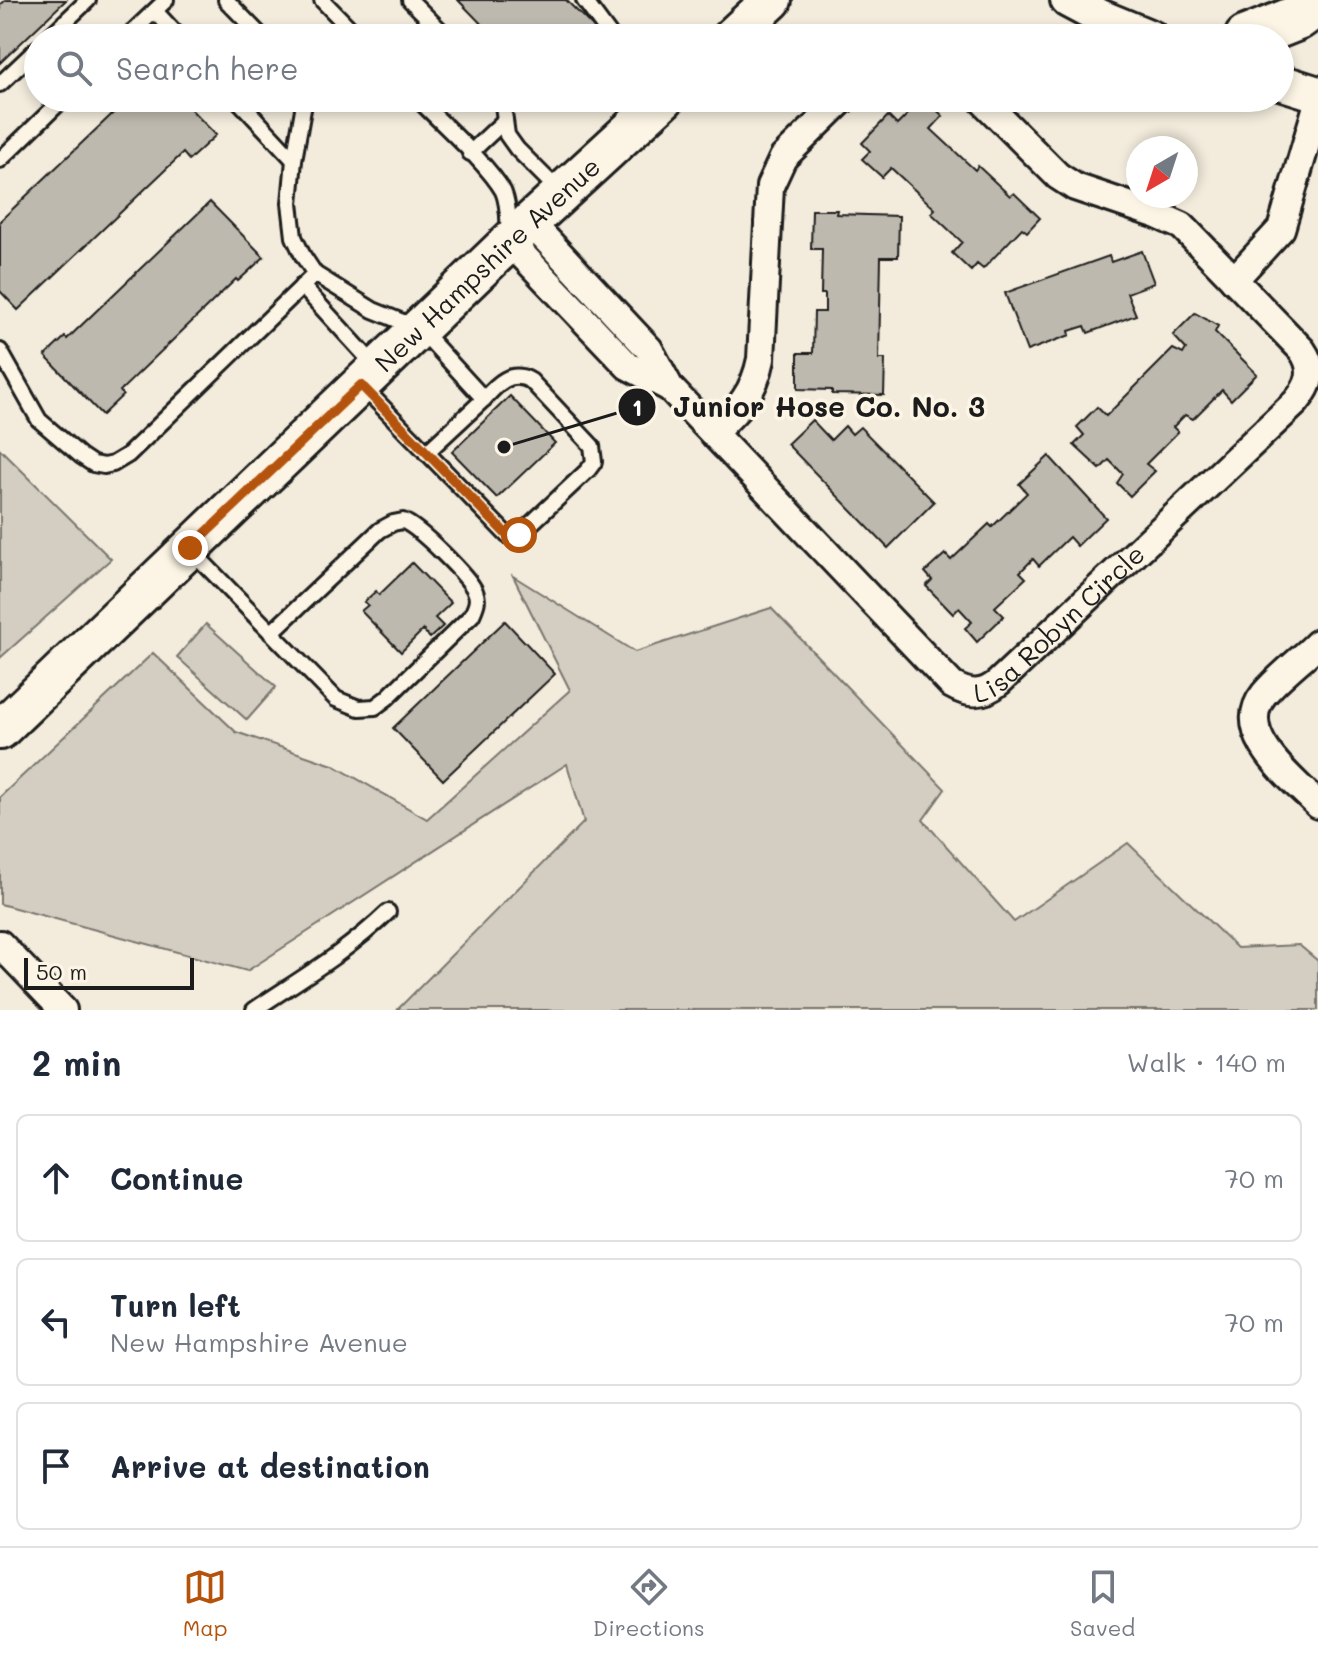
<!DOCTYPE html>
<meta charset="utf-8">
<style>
body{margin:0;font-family:Mali,sans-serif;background:#f2f2f3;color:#1f2937}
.compass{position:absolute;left:1126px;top:136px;width:72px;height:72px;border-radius:50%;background:#fff;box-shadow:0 4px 12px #0003;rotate:219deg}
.scale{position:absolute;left:24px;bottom:20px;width:170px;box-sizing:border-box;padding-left:8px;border:4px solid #1c1c1c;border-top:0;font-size:22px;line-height:28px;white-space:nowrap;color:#1c1c1c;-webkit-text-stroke:6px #fcf5e5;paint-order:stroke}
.stop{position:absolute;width:24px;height:24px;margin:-18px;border:6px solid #b45309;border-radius:50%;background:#fff}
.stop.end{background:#b45309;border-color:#fff;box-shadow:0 2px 8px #0008}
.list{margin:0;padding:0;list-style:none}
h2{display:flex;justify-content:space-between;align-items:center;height:104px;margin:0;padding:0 32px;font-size:34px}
h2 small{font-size:26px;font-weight:400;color:#747a83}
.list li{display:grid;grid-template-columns:52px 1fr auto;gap:24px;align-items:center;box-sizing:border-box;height:128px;margin:0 16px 16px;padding:0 16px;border:2px solid #e0e1e3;border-radius:12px}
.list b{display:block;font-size:30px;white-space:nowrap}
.list p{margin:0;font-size:26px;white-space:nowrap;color:#747a83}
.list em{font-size:26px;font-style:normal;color:#747a83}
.icon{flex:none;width:44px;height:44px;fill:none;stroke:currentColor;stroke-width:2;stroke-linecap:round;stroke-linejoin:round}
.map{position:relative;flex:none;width:1318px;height:1010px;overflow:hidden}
.search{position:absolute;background:#fff;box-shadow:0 4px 12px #0003;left:24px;right:24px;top:24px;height:88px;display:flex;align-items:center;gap:20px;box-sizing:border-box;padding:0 28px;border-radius:44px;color:#747a83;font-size:30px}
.sheet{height:536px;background:#fff}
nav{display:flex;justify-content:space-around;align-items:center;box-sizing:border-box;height:112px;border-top:2px solid #e0e1e3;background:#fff;font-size:22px;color:#747a83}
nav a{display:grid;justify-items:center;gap:4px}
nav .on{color:#b45309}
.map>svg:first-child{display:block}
.green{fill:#d3cec1;stroke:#78756e;stroke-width:2}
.building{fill:#beb9ae;stroke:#1c1c1c;stroke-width:2}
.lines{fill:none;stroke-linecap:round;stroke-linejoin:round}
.service-casing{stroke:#1c1c1c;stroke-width:20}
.minor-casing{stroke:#1c1c1c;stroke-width:32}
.tertiary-casing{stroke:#1c1c1c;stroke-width:40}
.secondary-casing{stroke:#1c1c1c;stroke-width:44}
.trunk-casing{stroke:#1c1c1c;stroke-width:50}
.service{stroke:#fcf5e5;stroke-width:14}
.minor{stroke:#fcf5e5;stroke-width:26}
.tertiary{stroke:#fcf5e5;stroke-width:34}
.secondary{stroke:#fcf5e5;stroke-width:38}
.trunk{stroke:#fcf5e5;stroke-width:44}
.route{stroke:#b45309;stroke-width:10}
.labels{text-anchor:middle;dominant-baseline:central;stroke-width:7;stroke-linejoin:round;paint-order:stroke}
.street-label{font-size:26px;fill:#1c1c1c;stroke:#fcf5e5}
.leader{fill:none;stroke:#1c1c1c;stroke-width:3}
.callout-dot{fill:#1c1c1c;stroke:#fcf5e5;stroke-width:3}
.mark-label{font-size:24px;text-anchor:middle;font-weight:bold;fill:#fff}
.callout-label{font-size:28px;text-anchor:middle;font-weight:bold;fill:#1c1c1c;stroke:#fcf5e5;stroke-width:7;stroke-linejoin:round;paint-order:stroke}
</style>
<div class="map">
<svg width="1318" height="1010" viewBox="0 0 1318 1010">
<rect width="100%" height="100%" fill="#f3ecdd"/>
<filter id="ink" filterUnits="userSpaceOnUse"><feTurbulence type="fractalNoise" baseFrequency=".0125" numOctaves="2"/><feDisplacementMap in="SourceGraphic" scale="16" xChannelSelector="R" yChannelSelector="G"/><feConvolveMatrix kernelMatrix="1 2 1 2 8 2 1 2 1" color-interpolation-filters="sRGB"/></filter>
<g filter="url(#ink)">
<g class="green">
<polygon points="0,449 111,559 0,658"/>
<polygon points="513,576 635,652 771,608 945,789 923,820 1014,922 1128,843 1237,948 1299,945 1318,961 1318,1010 397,1010 584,822 567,764 247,971 0,904 0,797 153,653 236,732 333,765 427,819 570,690"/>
<polygon points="206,624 276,687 247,720 177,657"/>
</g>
<g class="building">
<polygon points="6,0 66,0 0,63 0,5"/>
<polygon points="458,0 566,0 596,30 587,38 495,38"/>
<polygon points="129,98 180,98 216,135 189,160 183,153 18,310 0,291 0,221"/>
<polygon points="908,98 924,98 943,116 931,129 975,170 978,166 1010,196 1014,193 1040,218 1027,232 1022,228 983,269 977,264 971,271 952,253 962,242 931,213 935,209 891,168 882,177 862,159 870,151 862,143 888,116 897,125 911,111 903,103"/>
<polygon points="210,202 264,257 238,281 236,279 120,391 123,395 102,415 45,356 65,337 67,339"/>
<polygon points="812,210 837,210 836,214 899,216 898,257 881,257 879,359 885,359 884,395 832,394 832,390 798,389 798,353 813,353 814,312 825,312 825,294 821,294 822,249 811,249"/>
<polygon points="1142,251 1154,283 1127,293 1136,315 1088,333 1085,326 1069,331 1070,335 1027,351 1005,293 1109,256 1111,262"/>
<polygon points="1195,313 1218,326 1215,332 1257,374 1231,400 1222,390 1193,419 1185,415 1173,427 1178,432 1146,464 1155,471 1130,496 1117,483 1123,474 1109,460 1100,469 1074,445 1084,435 1077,427 1097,407 1106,416 1173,349 1183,354 1186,349 1173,335"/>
<polygon points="510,396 555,443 497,498 452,452"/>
<polygon points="812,420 831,440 845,426 852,434 860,427 934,502 888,548 787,444"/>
<polygon points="1049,456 1106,518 1077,546 1069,537 1039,566 1033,559 1020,572 1026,578 995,607 1004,616 977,642 965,628 972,622 959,608 953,614 926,586 932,580 925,572 945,554 951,560 989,524 992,527 1027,493 1019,484"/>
<polygon points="412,563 451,603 435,618 443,626 430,638 423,630 401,652 361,611 368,605 364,602 376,591 379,595"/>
<polygon points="505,621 555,674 443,780 393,728"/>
</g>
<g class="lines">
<g class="service-casing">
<g id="service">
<polyline points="226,0 263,38"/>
<polyline points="322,0 359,38"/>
<polyline points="410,0 448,38"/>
<polyline points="584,0 612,38"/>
<polyline points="155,11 180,38"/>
<polyline points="48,38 88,0"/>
<polyline points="126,38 166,0"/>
<polyline points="0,84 38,48"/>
<polyline points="236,98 294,160"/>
<path d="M305,98L294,160L290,203L294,237L303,256L315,274L373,310L420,329L484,399C497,384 511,369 531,381L592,446L594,462L588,470L519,535L508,536L363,387"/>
<path d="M417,98C441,123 487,163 503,191C509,204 508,221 509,235"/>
<polyline points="502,98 507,135 517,149 561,193"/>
<polyline points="470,153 505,120"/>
<polyline points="0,160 64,98"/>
<polyline points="302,286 377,368"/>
<polyline points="0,351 39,420 81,456 93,464 104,466 113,464 128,455 315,274"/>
<polyline points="426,453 484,399"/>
<path d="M190,549L336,699L359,708L375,707L387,698L472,615C476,606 479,600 475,591C468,576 419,527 403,521L393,523L380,530L271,633"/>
<path d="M254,1010C303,977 344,954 388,912"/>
</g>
</g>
<g class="minor-casing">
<g id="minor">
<path id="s1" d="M530,222L649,349L670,388L952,685C969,695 983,696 999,682L1296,402C1310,385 1316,370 1302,350L1182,226L1155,214L1075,187L1058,176L980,98"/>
<polyline points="510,242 628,366 670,388"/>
<polyline points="1234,280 1281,229 1318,103"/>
<path d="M714,432C739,408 754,394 761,359L770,186L783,158L844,98"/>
<path d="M1318,643C1301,660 1279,676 1264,694C1232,734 1293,779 1318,805"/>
<polyline points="0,944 63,1010"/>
</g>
</g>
<g class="tertiary-casing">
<g id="tertiary">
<polyline points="1068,0 1100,17 1151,38"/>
<polyline points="1280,82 1318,94"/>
</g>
</g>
<g class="secondary-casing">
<g id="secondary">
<polyline points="731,38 772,0"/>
<path id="s2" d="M0,730L530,222L665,98"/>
</g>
</g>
<g class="trunk-casing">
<polyline id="trunk" points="1247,38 1297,18 1318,3"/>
</g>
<use href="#service" class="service"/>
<use href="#minor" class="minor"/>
<use href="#tertiary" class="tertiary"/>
<use href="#secondary" class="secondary"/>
<use href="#trunk" class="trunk"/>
</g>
</g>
<g class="lines" filter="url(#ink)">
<polyline class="route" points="190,548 361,385 508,536 519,535"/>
</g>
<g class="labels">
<g class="street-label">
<text stroke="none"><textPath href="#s2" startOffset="674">New Hampshire Avenue</textPath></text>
<text stroke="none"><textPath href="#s1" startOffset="762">Lisa Robyn Circle</textPath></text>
</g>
</g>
<path class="leader" d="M504 447L637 407"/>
<g class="callout-dot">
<circle cx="504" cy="447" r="8"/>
<circle cx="637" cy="407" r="20"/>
</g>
<g class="mark-label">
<text x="637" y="416">1</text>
</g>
<g class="callout-label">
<text x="829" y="417">Junior Hose Co. No. 3</text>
</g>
</svg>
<svg class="compass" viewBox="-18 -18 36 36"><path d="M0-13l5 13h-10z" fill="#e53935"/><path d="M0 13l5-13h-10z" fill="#747a83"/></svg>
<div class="scale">50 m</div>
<div class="stop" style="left:519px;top:535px"></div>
<div class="stop end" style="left:190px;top:548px"></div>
<div class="search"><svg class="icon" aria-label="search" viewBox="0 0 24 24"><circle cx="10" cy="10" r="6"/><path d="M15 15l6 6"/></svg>Search here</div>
</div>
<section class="sheet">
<h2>2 min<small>Walk · 140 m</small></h2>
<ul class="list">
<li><svg class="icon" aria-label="ahead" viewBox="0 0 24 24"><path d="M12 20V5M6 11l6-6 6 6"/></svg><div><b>Continue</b></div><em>70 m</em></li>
<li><svg class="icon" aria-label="left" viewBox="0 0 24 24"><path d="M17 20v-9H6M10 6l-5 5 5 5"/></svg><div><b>Turn left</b><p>New Hampshire Avenue</p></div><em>70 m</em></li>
<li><svg class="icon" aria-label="arrive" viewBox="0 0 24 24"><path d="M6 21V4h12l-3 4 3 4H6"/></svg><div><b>Arrive at destination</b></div></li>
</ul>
</section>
<nav>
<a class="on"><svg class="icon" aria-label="map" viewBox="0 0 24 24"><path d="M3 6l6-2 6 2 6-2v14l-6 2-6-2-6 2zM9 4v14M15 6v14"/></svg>Map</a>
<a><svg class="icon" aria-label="directions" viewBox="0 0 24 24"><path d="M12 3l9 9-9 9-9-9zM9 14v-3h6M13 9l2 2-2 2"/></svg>Directions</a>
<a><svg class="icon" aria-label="saved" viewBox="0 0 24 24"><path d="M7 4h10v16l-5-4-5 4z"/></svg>Saved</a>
</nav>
